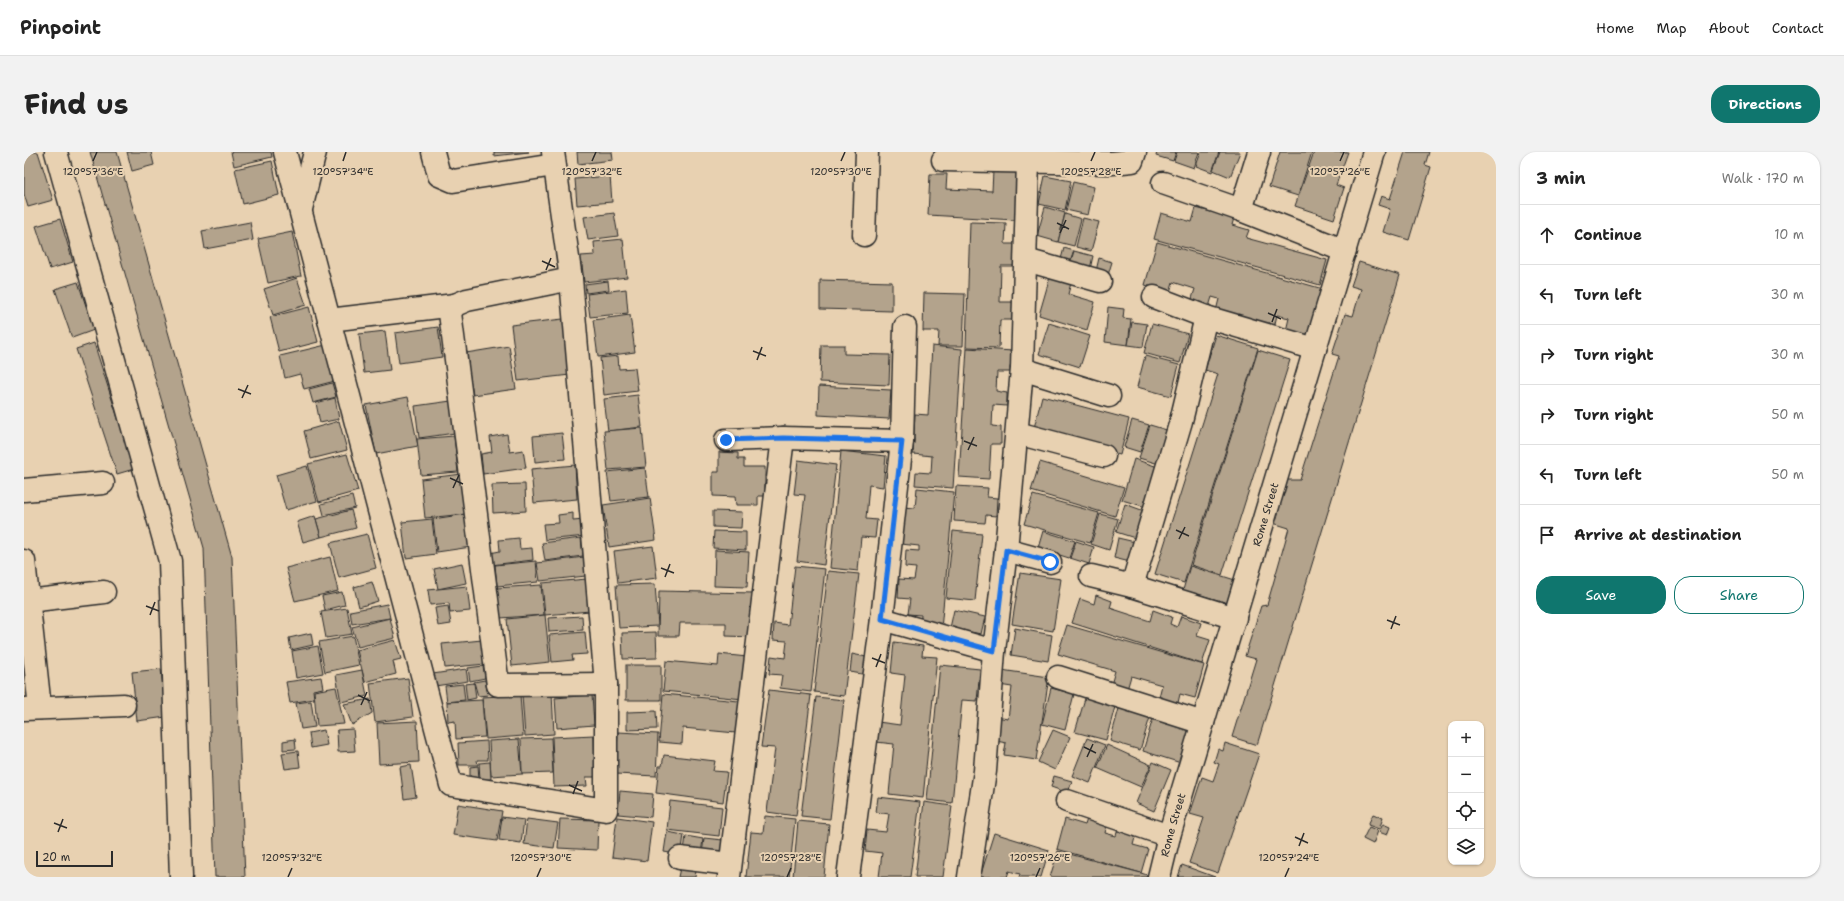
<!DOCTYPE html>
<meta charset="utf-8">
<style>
body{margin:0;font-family:"Shantell Sans",sans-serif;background:#f2f2f2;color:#222}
.controls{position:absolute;right:12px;bottom:12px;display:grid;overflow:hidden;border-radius:8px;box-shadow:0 1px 3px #0004}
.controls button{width:36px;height:36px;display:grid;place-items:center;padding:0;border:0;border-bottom:1px solid #e0e0e0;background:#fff;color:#222;font:20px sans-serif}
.scale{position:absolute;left:12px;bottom:10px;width:77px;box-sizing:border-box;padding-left:4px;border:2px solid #2b2b2b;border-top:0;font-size:11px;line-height:14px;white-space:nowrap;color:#2b2b2b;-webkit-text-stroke:3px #e8d1b1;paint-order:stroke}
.stop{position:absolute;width:12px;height:12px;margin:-9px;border:3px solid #1a73e8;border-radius:50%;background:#fff}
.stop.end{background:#1a73e8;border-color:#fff;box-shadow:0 1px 4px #0008}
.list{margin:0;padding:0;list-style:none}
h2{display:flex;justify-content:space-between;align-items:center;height:52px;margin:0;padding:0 16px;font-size:17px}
h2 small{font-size:13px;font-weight:400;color:#767676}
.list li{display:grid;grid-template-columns:26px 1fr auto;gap:12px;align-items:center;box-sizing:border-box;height:60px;padding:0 16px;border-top:1px solid #e0e0e0}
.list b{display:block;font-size:15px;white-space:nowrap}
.list em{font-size:13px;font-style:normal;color:#767676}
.actions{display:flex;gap:8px;padding:12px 16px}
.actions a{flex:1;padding:9px 0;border:1px solid #0f766e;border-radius:16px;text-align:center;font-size:14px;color:#0f766e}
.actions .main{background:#0f766e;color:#fff}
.icon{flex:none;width:22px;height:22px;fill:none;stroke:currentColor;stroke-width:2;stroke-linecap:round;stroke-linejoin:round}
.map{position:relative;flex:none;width:1472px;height:725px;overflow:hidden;border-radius:16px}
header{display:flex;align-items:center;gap:24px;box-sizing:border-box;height:56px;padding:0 20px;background:#fff;border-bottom:1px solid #e0e0e0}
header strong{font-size:19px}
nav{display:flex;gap:22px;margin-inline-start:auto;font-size:14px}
.intro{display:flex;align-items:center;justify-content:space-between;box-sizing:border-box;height:96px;padding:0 24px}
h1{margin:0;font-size:28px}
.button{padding:10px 18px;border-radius:16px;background:#0f766e;color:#fff;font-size:14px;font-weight:700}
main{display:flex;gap:24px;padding:0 24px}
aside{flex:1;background:#fff;border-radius:16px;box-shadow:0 1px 3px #0004}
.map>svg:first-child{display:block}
.building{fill:#b3a38c;stroke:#2b2b2b}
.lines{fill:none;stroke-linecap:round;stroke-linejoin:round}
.minor-casing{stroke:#2b2b2b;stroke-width:25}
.minor{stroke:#e8d1b1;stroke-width:22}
.route{stroke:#1a73e8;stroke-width:5}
.ticks{fill:none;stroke:#2b2b2b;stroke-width:1.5}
.labels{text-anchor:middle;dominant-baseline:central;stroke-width:4;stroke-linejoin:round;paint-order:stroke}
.street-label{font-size:11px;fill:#2b2b2b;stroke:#e8d1b1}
.ticks-label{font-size:10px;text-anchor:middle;fill:#2b2b2b;stroke:#e8d1b1;stroke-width:4;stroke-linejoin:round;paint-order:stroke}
</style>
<header>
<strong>Pinpoint</strong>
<nav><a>Home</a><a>Map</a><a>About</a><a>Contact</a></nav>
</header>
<div class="intro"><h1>Find us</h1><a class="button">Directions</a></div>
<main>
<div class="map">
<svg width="1472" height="725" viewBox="0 0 1472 725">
<rect width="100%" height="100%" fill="#e8d1b1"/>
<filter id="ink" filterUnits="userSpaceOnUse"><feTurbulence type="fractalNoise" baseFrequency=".025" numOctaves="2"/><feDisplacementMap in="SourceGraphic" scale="8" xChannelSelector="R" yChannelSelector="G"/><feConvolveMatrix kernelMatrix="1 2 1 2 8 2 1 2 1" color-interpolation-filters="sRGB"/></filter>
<g filter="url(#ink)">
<g class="building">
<polygon points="0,0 14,0 29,48 4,55 0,42"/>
<polygon points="66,0 93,0 208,405 221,725 191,725 180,396"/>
<polygon points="103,0 127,0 130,13 108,19"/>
<polygon points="207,0 247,0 248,5 210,14"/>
<polygon points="470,0 505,0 470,4"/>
<polygon points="553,0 588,0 589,8 554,12"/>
<polygon points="1133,0 1152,0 1149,9 1132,4"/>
<polygon points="1153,0 1175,0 1170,16 1150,9"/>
<polygon points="1177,0 1195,0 1188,20 1172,14"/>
<polygon points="1196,0 1216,0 1206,25 1189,18"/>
<polygon points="1256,0 1288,0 1274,44 1245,35"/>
<polygon points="1290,0 1324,0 1312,33 1320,36 1310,67 1271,54"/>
<polygon points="1381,0 1405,0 1401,13 1407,15 1385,88 1359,80 1366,57 1354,53 1357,44 1366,47"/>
<polygon points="248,9 255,43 219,52 211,17"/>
<polygon points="969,19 994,20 991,68 904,63 906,22 923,22 922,37 968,39"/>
<polygon points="586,24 588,50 553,53 551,27"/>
<polygon points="1021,24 1047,29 1041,58 1015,52"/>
<polygon points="1049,30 1070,35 1064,63 1042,58"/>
<polygon points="1021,55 1041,61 1034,90 1013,84"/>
<polygon points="1172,56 1210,66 1208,73 1225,78 1222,86 1303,108 1296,133 1130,87 1137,61 1168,70"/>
<polygon points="590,61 594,84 564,88 560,65"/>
<polygon points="1041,62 1057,67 1050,94 1034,90"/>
<polygon points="1059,66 1075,70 1067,99 1052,95"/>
<polygon points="36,67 49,110 26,117 12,74"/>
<polygon points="226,70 229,88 181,97 178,79"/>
<polygon points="946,70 982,71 981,92 995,92 994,114 977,114 976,150 989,150 988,168 976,168 975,196 942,195"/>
<polygon points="268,80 277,124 244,131 234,87"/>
<polygon points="599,87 603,125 560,130 557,104 571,103 570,90"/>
<polygon points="1133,90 1299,137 1285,186 1262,179 1265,166 1253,163 1250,176 1192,159 1195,147 1188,145 1184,158 1166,153 1171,137 1149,130 1146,140 1121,133"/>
<polygon points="1040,96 1050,99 1046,110 1037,107"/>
<polygon points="1050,99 1069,104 1066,117 1046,112"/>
<polygon points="1075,106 1088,110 1084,123 1072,119"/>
<polygon points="1335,110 1376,123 1233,593 1208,585 1232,507 1221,504 1237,454 1243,453 1265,376 1249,371 1262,328 1276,328 1315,204 1308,202 1321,162 1329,164 1337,137 1327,134"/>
<polygon points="1026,125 1047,131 1044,142 1071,150 1063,178 1015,163"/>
<polygon points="273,126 282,153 249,163 240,137"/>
<polygon points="796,128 868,130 868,159 796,157"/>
<polygon points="584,129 585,138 562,141 561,132"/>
<polygon points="54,130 70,178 48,186 31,137"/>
<polygon points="602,137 604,161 566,165 563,142"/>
<polygon points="900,141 941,142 939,194 914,194 915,179 899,179"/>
<polygon points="285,155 294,190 255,200 246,165"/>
<polygon points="1084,155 1100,157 1099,166 1107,167 1104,193 1081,190"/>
<polygon points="606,163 611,200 574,205 569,168"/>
<polygon points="539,167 546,223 494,229 487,173"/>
<polygon points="1108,170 1123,172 1119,195 1104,193"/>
<polygon points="1025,171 1066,184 1056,215 1015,202"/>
<polygon points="1128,172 1164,182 1156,211 1120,201"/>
<polygon points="414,175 418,205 375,211 371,181"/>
<polygon points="361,179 366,218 340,221 335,182"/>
<polygon points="1192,183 1234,196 1160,431 1131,422 1194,222 1181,218"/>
<polygon points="70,191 110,317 93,322 52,197"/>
<polygon points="302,193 311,229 280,237 276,222 261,226 256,204"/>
<polygon points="797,193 820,193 820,202 866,203 865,233 796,230"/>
<polygon points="485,194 492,237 449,243 442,201"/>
<polygon points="908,194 938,197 929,336 891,333 892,320 907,321 908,304 889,302 891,262 904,263"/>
<polygon points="943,196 989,199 988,220 973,220 972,239 983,241 983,254 969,253 968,274 977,275 977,292 967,292 965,327 935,325"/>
<polygon points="1234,198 1266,208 1198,423 1167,413"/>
<polygon points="594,204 595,217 611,216 614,239 580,243 576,206"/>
<polygon points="1121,204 1155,213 1147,244 1113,235"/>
<polygon points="308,231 312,245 289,251 285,237"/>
<polygon points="795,234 867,238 865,267 794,263"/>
<polygon points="614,243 618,275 584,279 580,247"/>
<polygon points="1018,244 1105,267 1096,303 1009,280"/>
<polygon points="384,245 394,294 352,302 342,253"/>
<polygon points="311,246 315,267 296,271 292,251"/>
<polygon points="427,249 431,281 395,286 391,254"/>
<polygon points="1108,268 1125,273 1116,300 1100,295"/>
<polygon points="315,269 323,298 287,307 280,279"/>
<polygon points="1126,273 1146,279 1135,312 1115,306"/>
<polygon points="618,276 622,315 584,318 580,279"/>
<polygon points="538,281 541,307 511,310 509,284"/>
<polygon points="483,282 486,300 499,298 502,316 459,322 457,302 468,300 466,285"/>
<polygon points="430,284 434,320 397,323 393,287"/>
<polygon points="817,299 862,304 859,335 845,333 842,367 853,368 851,386 837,385 834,419 806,416"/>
<polygon points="695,300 714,301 714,307 720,307 720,315 741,315 741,344 734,344 734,353 712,353 711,345 689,344 689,320 695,320"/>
<polygon points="323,302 334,339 295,350 284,312"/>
<polygon points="1110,307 1134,315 1122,355 1098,348"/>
<polygon points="774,308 812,313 800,413 773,409 781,343 770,342"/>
<polygon points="1016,310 1100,335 1091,364 1007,339"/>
<polygon points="551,313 553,347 510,351 507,317"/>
<polygon points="283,314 293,349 262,358 252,323"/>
<polygon points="621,316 625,345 587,349 583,320"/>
<polygon points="438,322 442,362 401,366 397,327"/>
<polygon points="501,332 502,359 469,361 468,333"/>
<polygon points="932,334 964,336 963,345 973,346 972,364 962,363 961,371 930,369"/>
<polygon points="893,336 930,340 917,477 896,475 897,463 884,462 886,447 874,446 875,427 890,428 892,416 881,415 882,398 895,399 895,394 877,392 880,355 891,356"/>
<polygon points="1009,343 1075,361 1066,391 1000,372"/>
<polygon points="328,344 331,356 300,363 297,352"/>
<polygon points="626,346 632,388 585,395 579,353"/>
<polygon points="1101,352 1123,360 1114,387 1092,380"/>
<polygon points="327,358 332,376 297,385 292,367"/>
<polygon points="689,359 718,360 717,376 689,375"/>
<polygon points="549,361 549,369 560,368 562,384 521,388 519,372 535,371 534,363"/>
<polygon points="442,362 447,395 413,400 409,367"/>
<polygon points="1076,362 1094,367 1085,398 1067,392"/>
<polygon points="291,364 297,385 279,390 273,370"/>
<polygon points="408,367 412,402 382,406 378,370"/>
<polygon points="690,379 722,380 722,398 689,396"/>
<polygon points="929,379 958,382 951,449 922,446"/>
<polygon points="1019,379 1051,389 1045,406 1014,396"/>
<polygon points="343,382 352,416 315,426 306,391"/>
<polygon points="495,386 496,397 508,396 509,408 467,413 466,401 476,399 475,388"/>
<polygon points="557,386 559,404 521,409 518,391"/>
<polygon points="1094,386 1115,391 1110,411 1090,406"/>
<polygon points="1052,389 1070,395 1065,412 1046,406"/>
<polygon points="629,394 633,426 594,431 590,399"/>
<polygon points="691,398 725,400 723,435 690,434"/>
<polygon points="306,405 314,439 271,449 262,416"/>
<polygon points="560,405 562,424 516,429 513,411"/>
<polygon points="512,409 514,430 473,434 471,413"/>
<polygon points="438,411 442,431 414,437 410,417"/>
<polygon points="771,414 801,417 787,540 756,536 758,523 745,522 747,504 761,506 763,489 749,488 750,471 764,473"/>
<polygon points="1166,414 1211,428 1204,451 1159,438"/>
<polygon points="804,419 835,422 820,544 790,540"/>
<polygon points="996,421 1037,427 1029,479 988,472"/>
<polygon points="563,427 566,459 521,463 518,431"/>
<polygon points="348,430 354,449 335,455 330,435"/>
<polygon points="631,432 634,474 595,476 592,433"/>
<polygon points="517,433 520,463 476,466 473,436"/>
<polygon points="443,434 446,459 426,461 425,451 406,453 404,438"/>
<polygon points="635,439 730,441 729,485 702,484 702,471 656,471 655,484 634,484"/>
<polygon points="318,440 321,453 301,458 298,444"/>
<polygon points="1072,443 1088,449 1086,456 1126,469 1129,458 1148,465 1146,472 1153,475 1157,464 1177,471 1173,484 1186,488 1178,512 1048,471 1056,447 1070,452"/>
<polygon points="363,452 366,466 328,472 326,459"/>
<polygon points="424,454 427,472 414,474 411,456"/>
<polygon points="323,456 328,482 302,486 297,460"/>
<polygon points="930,458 961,465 957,482 926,476"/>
<polygon points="521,463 526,510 488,514 483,467"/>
<polygon points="558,464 559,478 525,480 524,466"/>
<polygon points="366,466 371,486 334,495 328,475"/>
<polygon points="1043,473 1180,513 1171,546 1156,542 1153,555 1134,549 1138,533 1107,524 1102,541 1086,536 1091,519 1034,502"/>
<polygon points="991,476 1028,483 1024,509 987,503"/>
<polygon points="561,480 563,502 548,503 549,508 528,510 525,483"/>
<polygon points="632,480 633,506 599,507 598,481"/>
<polygon points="287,481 289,493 267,498 265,486"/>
<polygon points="329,484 335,513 301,520 295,490"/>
<polygon points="371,488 377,507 369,509 372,522 341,530 333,498"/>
<polygon points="458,488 461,512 421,516 418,492"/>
<polygon points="870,490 899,494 898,504 913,505 899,646 865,642 870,592 852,590 854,570 876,573 881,523 867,521"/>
<polygon points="294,494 299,521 272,526 268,499"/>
<polygon points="695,502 723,505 719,547 639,539 642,509 694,514"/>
<polygon points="828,502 847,506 844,523 826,520"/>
<rect x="602" y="513" width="35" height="35"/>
<polygon points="916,513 956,517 953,549 938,548 928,651 903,648"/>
<polygon points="459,514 461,526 446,529 444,516"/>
<polygon points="137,517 142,565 113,569 108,520"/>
<polygon points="442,517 444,529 411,534 409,522"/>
<polygon points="338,518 343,544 317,550 312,523"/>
<polygon points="977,518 1025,525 1012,608 980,603 982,591 968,588 972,565 984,567 988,535 975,533"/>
<polygon points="297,525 299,536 289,538 290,547 266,551 262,530"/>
<polygon points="384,526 389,565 351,570 346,531"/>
<polygon points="461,528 464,543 454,544 450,530"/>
<polygon points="450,531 452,546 443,548 441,532"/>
<polygon points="439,532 441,548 423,550 421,534"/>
<polygon points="312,535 320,572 293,574 290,539"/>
<polygon points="1027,536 1050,542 1041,578 1018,572"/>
<polygon points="745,538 787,543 772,664 743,660 751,596 737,595"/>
<polygon points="528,541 530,582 501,584 498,543"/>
<polygon points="639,542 715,549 712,581 659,576 658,592 635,590"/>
<polygon points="496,543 499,584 462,587 458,545"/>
<polygon points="568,543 570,573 533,576 531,546"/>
<polygon points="1062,543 1092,551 1082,588 1051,580"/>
<polygon points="792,545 820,548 806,667 777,664"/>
<polygon points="346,547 348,561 328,573 320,552"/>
<polygon points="458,548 461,585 432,587 431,569 424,570 423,550"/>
<polygon points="287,549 291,575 277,577 272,551"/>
<polygon points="1096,553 1127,562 1116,598 1086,589"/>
<polygon points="632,559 633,577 603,578 603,560"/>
<polygon points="1130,563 1168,575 1157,611 1119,599"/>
<polygon points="393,569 395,610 355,612 353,571"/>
<polygon points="329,577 331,599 314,600 313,578"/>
<polygon points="300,578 303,593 287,596 285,581"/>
<polygon points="1029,578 1046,585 1031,618 1014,610"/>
<polygon points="594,580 634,582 632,624 592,622"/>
<polygon points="570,583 571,625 562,625 563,634 530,635 528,585"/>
<polygon points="527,586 529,621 498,622 497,587"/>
<polygon points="1063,586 1081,593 1066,631 1048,624"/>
<polygon points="271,587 272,597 259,598 259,589"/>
<polygon points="495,587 498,622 467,624 465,589"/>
<polygon points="463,589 464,608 453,608 454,613 435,613 434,591"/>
<polygon points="1201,591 1235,602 1194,721 1165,711 1180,666 1166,662 1178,625 1189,629 1195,612 1190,610 1194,597 1199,599"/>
<polygon points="1083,593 1127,613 1117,635 1073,616"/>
<polygon points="274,599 276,615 261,617 258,601"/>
<polygon points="640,603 691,609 689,619 703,620 699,650 632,641 635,614 638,614"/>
<polygon points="466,610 467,627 456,628 455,611"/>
<polygon points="1129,610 1147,618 1130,659 1112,651"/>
<polygon points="387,613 392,645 380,647 376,615"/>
<polygon points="454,614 455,627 446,628 446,615"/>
<polygon points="1030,624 1048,629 1044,641 1027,635"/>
<polygon points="596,639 629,642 627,665 594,662"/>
<polygon points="854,645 896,650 886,725 855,725 858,701 841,699 843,678 862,680 865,662 852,660"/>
<polygon points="646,649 698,655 695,684 643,678"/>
<polygon points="900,650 928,654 919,725 891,725"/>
<polygon points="434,652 478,659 473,689 429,683"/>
<polygon points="1349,662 1359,666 1355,677 1344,673"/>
<polygon points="741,664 771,667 765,725 722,725 727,680 739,681"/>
<polygon points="1064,664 1084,669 1081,681 1092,684 1095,673 1113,678 1109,693 1124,697 1117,721 1033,697 1041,667 1061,673"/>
<polygon points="478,665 500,668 497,691 475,688"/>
<polygon points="593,665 628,670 623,709 588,705"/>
<polygon points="503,667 534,671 530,696 500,692"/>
<polygon points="536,667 574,668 573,698 534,696"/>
<polygon points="774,669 805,672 800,725 769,725"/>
<polygon points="1359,672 1366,675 1363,683 1355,680"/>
<polygon points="1345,675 1354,679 1349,692 1339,687"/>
<polygon points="643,680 660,683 657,703 640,700"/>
<polygon points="970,681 1025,698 1017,725 995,725 996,722 985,719 983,725 956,725"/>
<polygon points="662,684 679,687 677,702 660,699"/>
<polygon points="680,686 699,688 698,703 678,702"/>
<polygon points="1034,699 1117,721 1123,723 1122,725 1026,725"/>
<polygon points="1158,713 1191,725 1154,725"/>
<polygon points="656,716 672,719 671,725 654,725"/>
</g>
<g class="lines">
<g class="minor-casing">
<g id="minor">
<polyline points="32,0 146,409 157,725"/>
<polyline points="261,0 427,633 582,658 582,532 547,127 529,0"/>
<polyline points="409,0 415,23 429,29 530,13"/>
<polyline points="919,8 1088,11 1108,9 1111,0"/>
<polyline points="1139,31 1217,58 1321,99"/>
<polyline points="277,57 291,0"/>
<polyline points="1217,58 1235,0"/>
<polyline points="840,83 843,0"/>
<polyline points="1002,108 1076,129"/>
<polyline points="547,127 443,148 431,153 426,161 474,533 582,532"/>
<polyline points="1130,145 1182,165 1291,197"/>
<polyline points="305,168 431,153"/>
<polyline points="998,217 1085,244"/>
<polyline points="993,281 1080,304"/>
<polyline points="702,288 759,286 878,289"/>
<polyline points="0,338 79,331"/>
<polyline points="982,398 1026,410"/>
<polyline points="0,409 16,556"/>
<polyline points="1067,424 1108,434 1211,466"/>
<polyline points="1108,434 1157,269 1182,165"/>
<polyline points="4,449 80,440"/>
<polyline points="858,467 970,499"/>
<polyline points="1034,525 1179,571"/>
<polyline points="0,557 100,553"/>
<polyline points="1043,649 1145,684"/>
<polyline points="656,706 706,712"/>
<polyline points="705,725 759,286"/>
<polyline points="824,725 858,467 878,289 881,175"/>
<polyline points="945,725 961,619 970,499 982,398 998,217 1004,9"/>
<path id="s1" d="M1135,725L1145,684L1350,0"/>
</g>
</g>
<use href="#minor" class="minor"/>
</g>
</g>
<g class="lines" filter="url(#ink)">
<polyline class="route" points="702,288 759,286 878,289 858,467 970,499 982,398 1026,410"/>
</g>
<path class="ticks" d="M69,9L73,0M319,9L322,0M568,9L572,0M817,9L821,0M1067,9L1071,0M1316,9L1320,0M1033,71L1045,77M1036,81L1042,68M518,109L531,115M522,118L527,106M1244,161L1257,167M1248,170L1253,157M729,199L742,204M733,208L738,195M214,237L227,242M218,246L224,233M940,289L953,294M944,298L950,285M426,326L439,332M429,336L435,323M1152,378L1165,384M1155,387L1161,375M637,416L650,421M641,425L646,412M122,454L135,459M126,463L131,450M1363,468L1376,473M1367,477L1372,464M848,506L861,511M852,515L857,502M334,543L346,549M337,553L343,540M1060,595L1072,601M1063,605L1069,592M545,633L558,639M549,642L554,629M30,671L43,676M34,680L39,667M1271,685L1284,691M1275,694L1280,681M264,725L268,716M513,725L517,716M763,725L767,716M1012,725L1016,716M1261,725L1265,716"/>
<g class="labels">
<g class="street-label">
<text stroke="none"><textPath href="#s1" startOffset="378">Rome Street</textPath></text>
<text stroke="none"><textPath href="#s1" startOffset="54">Rome Street</textPath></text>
</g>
</g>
<g class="ticks-label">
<text x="69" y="23">120°57'36"E</text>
<text x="319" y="23">120°57'34"E</text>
<text x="568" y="23">120°57'32"E</text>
<text x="817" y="23">120°57'30"E</text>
<text x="1067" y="23">120°57'28"E</text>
<text x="1316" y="23">120°57'26"E</text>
<text x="268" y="709">120°57'32"E</text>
<text x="517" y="709">120°57'30"E</text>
<text x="767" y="709">120°57'28"E</text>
<text x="1016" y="709">120°57'26"E</text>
<text x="1265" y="709">120°57'24"E</text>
</g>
</svg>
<div class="controls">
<button>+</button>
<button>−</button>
<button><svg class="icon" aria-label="locate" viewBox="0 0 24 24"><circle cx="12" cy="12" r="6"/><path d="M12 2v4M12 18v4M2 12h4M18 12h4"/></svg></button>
<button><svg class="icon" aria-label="layers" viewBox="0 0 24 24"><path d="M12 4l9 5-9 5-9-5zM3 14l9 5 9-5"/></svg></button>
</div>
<div class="scale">20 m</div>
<div class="stop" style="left:1026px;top:410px"></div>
<div class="stop end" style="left:702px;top:288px"></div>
</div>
<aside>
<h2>3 min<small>Walk · 170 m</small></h2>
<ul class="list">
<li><svg class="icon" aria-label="ahead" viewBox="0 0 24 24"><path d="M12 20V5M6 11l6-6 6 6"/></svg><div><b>Continue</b></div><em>10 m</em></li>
<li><svg class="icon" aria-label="left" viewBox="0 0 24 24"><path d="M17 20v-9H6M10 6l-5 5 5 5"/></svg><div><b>Turn left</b></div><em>30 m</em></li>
<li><svg class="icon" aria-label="right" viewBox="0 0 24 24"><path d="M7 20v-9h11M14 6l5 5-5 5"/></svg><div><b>Turn right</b></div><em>30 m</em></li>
<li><svg class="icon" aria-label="right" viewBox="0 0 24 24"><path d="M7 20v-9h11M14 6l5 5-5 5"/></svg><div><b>Turn right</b></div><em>50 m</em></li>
<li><svg class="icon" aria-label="left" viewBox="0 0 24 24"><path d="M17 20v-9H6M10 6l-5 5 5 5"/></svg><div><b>Turn left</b></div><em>50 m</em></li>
<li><svg class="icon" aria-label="arrive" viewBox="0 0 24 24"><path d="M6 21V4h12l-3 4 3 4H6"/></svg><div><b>Arrive at destination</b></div></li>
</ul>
<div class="actions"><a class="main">Save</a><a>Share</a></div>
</aside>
</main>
